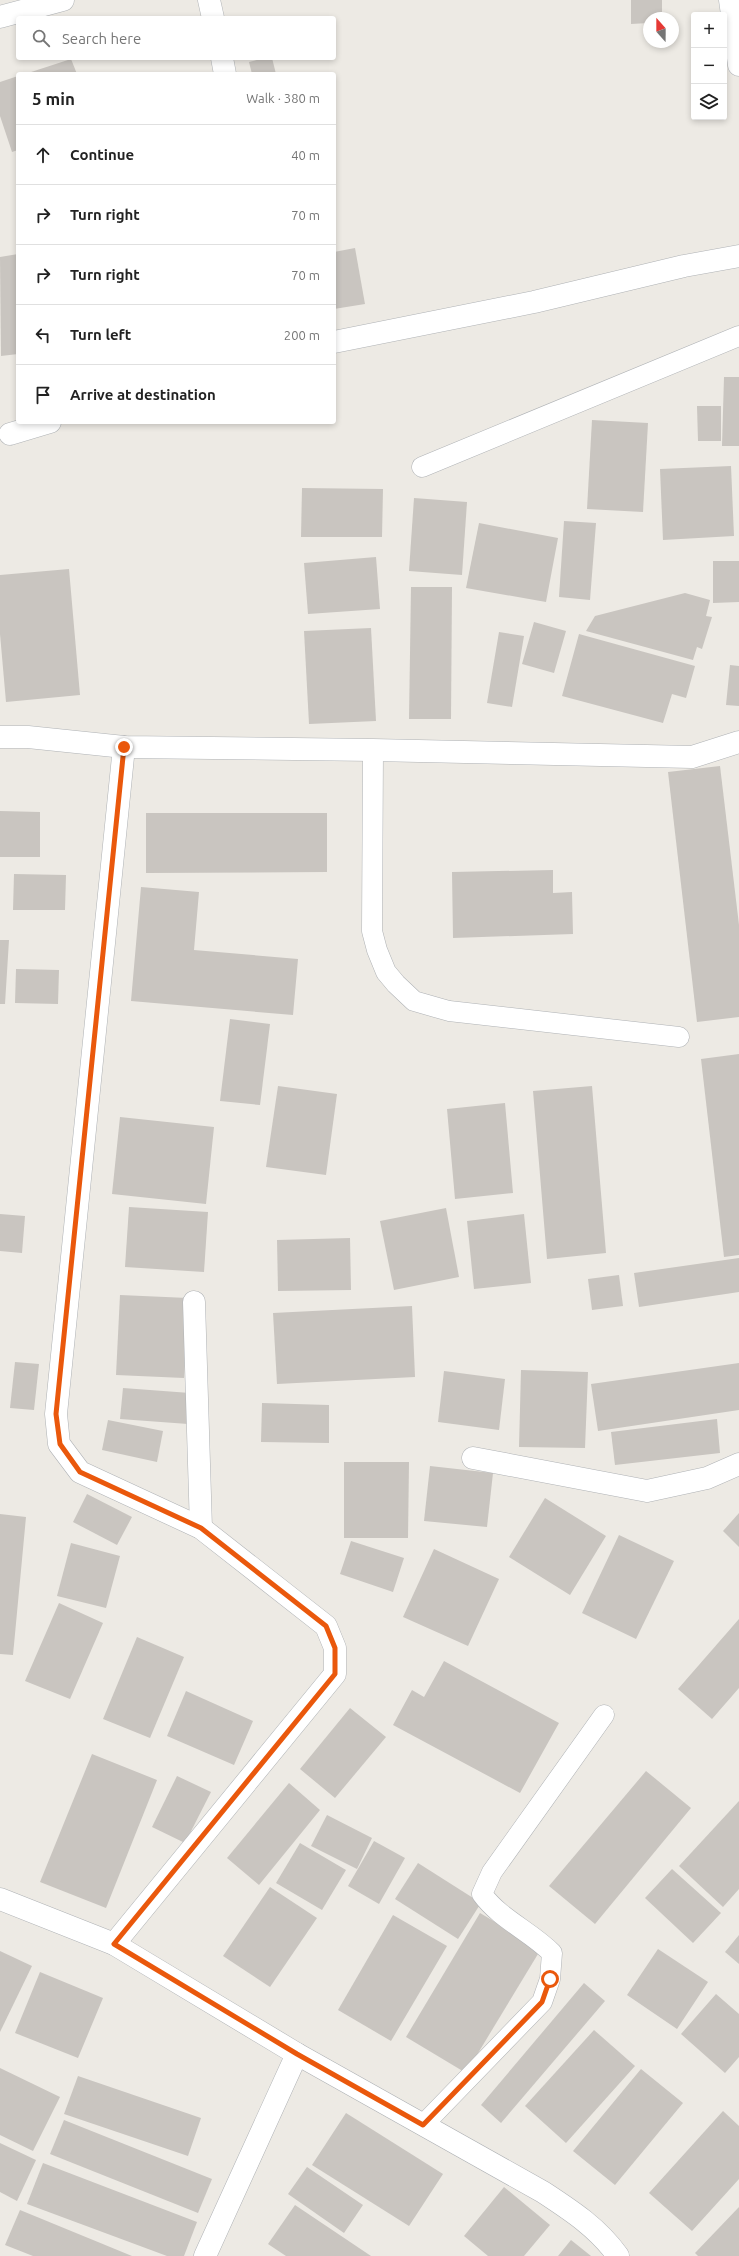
<!DOCTYPE html>
<meta charset="utf-8">
<style>
body{margin:0;font-family:Ubuntu,sans-serif;background:#f2f2f2;color:#222}
.controls{position:absolute;right:12px;top:12px;display:grid;overflow:hidden;border-radius:4px;box-shadow:0 2px 6px #0003}
.controls button{width:36px;height:36px;display:grid;place-items:center;padding:0;border:0;border-bottom:1px solid #e0e0e0;background:#fff;color:#222;font:20px sans-serif}
.compass{position:absolute;left:643px;top:12px;width:36px;height:36px;border-radius:50%;background:#fff;box-shadow:0 2px 6px #0003;rotate:339deg}
.stop{position:absolute;width:12px;height:12px;margin:-9px;border:3px solid #ea580c;border-radius:50%;background:#fff}
.stop.end{background:#ea580c;border-color:#fff;box-shadow:0 1px 4px #0008}
.list{margin:0;padding:0;list-style:none}
h2{display:flex;justify-content:space-between;align-items:center;height:52px;margin:0;padding:0 16px;font-size:17px}
h2 small{font-size:13px;font-weight:400;color:#767676}
.list li{display:grid;grid-template-columns:26px 1fr auto;gap:12px;align-items:center;box-sizing:border-box;height:60px;padding:0 16px;border-top:1px solid #e0e0e0}
.list b{display:block;font-size:15px;white-space:nowrap}
.list em{font-size:13px;font-style:normal;color:#767676}
.icon{flex:none;width:22px;height:22px;fill:none;stroke:currentColor;stroke-width:2;stroke-linecap:round;stroke-linejoin:round}
.map{position:relative;flex:none;width:739px;height:2256px;overflow:hidden}
.search{position:absolute;background:#fff;box-shadow:0 2px 6px #0003;left:16px;top:16px;width:320px;height:44px;display:flex;align-items:center;gap:10px;box-sizing:border-box;padding:0 14px;border-radius:4px;color:#767676;font-size:15px}
.panel{position:absolute;background:#fff;box-shadow:0 2px 6px #0003;left:16px;top:72px;width:320px;height:352px;border-radius:4px}
.map>svg:first-child{display:block}
.building{fill:#c9c5c0}
.lines{fill:none;stroke-linecap:round;stroke-linejoin:round}
.lane-casing{stroke:#afb2b5;stroke-width:21}
.street-casing{stroke:#afb2b5;stroke-width:23}
.secondary-casing{stroke:#b0b4b8;stroke-width:23}
.lane{stroke:#fff;stroke-width:20}
.street{stroke:#fff;stroke-width:22}
.secondary{stroke:#fff;stroke-width:22}
.route{stroke:#ea580c;stroke-width:5}
</style>
<div class="map">
<svg width="739" height="2256" viewBox="0 0 739 2256">
<rect width="100%" height="100%" fill="#edeae4"/>
<g class="building">
<polygon points="631,0 662,0 662,18 649,18 649,23 631,24"/>
<polygon points="264,58 272,58 276,74 252,74 249,62"/>
<polygon points="71,59 77,74 25,74"/>
<polygon points="18,76 18,150 12,152 0,116 0,82"/>
<polygon points="355,248 365,304 334,309 334,252"/>
<polygon points="18,254 18,354 1,356 0,257"/>
<polygon points="724,377 739,377 739,446 722,446"/>
<polygon points="697,406 721,406 721,441 698,441"/>
<polygon points="592,420 648,423 643,512 587,509"/>
<polygon points="731,466 734,536 663,540 660,469"/>
<polygon points="302,488 383,489 382,537 301,537"/>
<polygon points="414,498 467,502 462,575 409,571"/>
<polygon points="564,521 596,523 590,600 559,597"/>
<polygon points="479,523 558,538 546,602 466,588"/>
<polygon points="376,557 380,609 308,614 304,563"/>
<polygon points="713,561 739,561 739,602 713,603"/>
<polygon points="69,569 80,695 6,702 0,634 0,575"/>
<polygon points="411,587 452,587 451,719 409,719"/>
<polygon points="685,593 710,600 706,616 712,617 702,649 697,647 693,660 586,631 595,616"/>
<polygon points="534,622 566,631 554,673 522,664"/>
<polygon points="371,628 376,721 309,724 304,631"/>
<polygon points="499,632 524,636 512,707 487,703"/>
<polygon points="579,634 695,666 686,698 672,694 663,723 562,696"/>
<polygon points="730,665 739,666 739,706 726,705"/>
<polygon points="720,766 739,925 739,1017 697,1022 668,772"/>
<polygon points="0,811 40,812 40,857 0,857"/>
<polygon points="146,813 327,813 327,872 146,873"/>
<polygon points="553,870 553,893 572,892 573,934 453,938 452,872"/>
<polygon points="14,874 66,875 65,910 13,910"/>
<polygon points="141,887 199,892 194,950 298,959 293,1015 131,1001"/>
<polygon points="0,940 9,940 5,1004 0,1004"/>
<polygon points="16,969 59,970 58,1004 15,1003"/>
<polygon points="230,1019 270,1024 260,1105 220,1101"/>
<polygon points="739,1054 739,1255 724,1257 701,1059"/>
<polygon points="278,1086 337,1094 326,1175 266,1167"/>
<polygon points="592,1086 606,1253 547,1259 533,1091"/>
<polygon points="505,1103 513,1193 455,1199 447,1109"/>
<polygon points="120,1117 214,1127 206,1204 112,1194"/>
<polygon points="129,1207 208,1212 204,1272 125,1267"/>
<polygon points="446,1208 459,1277 394,1290 380,1221"/>
<polygon points="0,1214 25,1216 22,1253 0,1251"/>
<polygon points="524,1214 531,1283 474,1289 467,1221"/>
<polygon points="350,1238 351,1290 278,1291 277,1240"/>
<polygon points="739,1258 739,1292 639,1307 634,1273"/>
<polygon points="619,1275 623,1306 592,1310 588,1279"/>
<polygon points="120,1295 188,1298 184,1378 116,1375"/>
<polygon points="412,1306 415,1377 277,1384 273,1313"/>
<polygon points="15,1362 39,1364 34,1410 10,1408"/>
<polygon points="739,1363 739,1410 598,1431 591,1384"/>
<polygon points="521,1370 588,1372 585,1448 519,1447"/>
<polygon points="444,1371 505,1379 499,1430 438,1422"/>
<polygon points="123,1388 190,1393 188,1424 120,1419"/>
<polygon points="262,1403 329,1405 329,1443 261,1442"/>
<polygon points="717,1419 720,1453 615,1465 611,1432"/>
<polygon points="108,1420 163,1431 157,1462 102,1450"/>
<polygon points="344,1462 409,1462 408,1538 344,1538"/>
<polygon points="430,1466 493,1473 487,1527 424,1521"/>
<polygon points="87,1494 132,1517 117,1545 73,1522"/>
<polygon points="545,1498 606,1536 570,1595 509,1557"/>
<polygon points="739,1513 739,1547 723,1531"/>
<polygon points="0,1514 26,1517 13,1655 0,1654"/>
<polygon points="619,1535 674,1561 636,1639 582,1613"/>
<polygon points="351,1541 404,1558 393,1592 340,1574"/>
<polygon points="71,1543 120,1556 106,1608 57,1596"/>
<polygon points="434,1549 499,1579 468,1646 403,1617"/>
<polygon points="59,1603 103,1623 70,1699 25,1681"/>
<polygon points="739,1619 739,1688 712,1719 678,1689"/>
<polygon points="137,1637 184,1657 150,1738 103,1719"/>
<polygon points="444,1661 559,1723 520,1793 393,1725 412,1690 424,1697"/>
<polygon points="186,1691 253,1721 234,1765 167,1736"/>
<polygon points="350,1708 386,1737 335,1798 300,1769"/>
<polygon points="92,1754 157,1780 106,1908 40,1882"/>
<polygon points="646,1771 691,1808 595,1924 549,1886"/>
<polygon points="177,1776 211,1792 185,1843 152,1827"/>
<polygon points="289,1783 320,1810 259,1885 227,1858"/>
<polygon points="739,1801 739,1889 723,1907 679,1866"/>
<polygon points="327,1815 372,1838 357,1869 311,1846"/>
<polygon points="374,1841 405,1858 379,1904 348,1886"/>
<polygon points="300,1843 346,1870 322,1910 276,1883"/>
<polygon points="418,1863 481,1903 458,1939 395,1899"/>
<polygon points="672,1869 721,1913 693,1943 645,1898"/>
<polygon points="270,1887 317,1918 270,1987 223,1956"/>
<polygon points="480,1913 541,1949 466,2073 406,2037"/>
<polygon points="393,1915 447,1946 391,2041 338,2010"/>
<polygon points="739,1935 739,1964 725,1952"/>
<polygon points="658,1949 708,1982 677,2029 627,1995"/>
<polygon points="0,1951 32,1966 0,2032"/>
<polygon points="40,1972 103,1998 78,2058 15,2033"/>
<polygon points="584,1983 605,2001 501,2123 481,2105"/>
<polygon points="716,1994 739,2014 739,2057 725,2073 681,2034"/>
<polygon points="594,2030 635,2066 566,2143 525,2106"/>
<polygon points="0,2068 60,2097 33,2151 0,2135"/>
<polygon points="641,2069 683,2103 615,2185 573,2151"/>
<polygon points="78,2076 201,2118 188,2156 64,2114"/>
<polygon points="723,2111 739,2126 739,2179 692,2231 649,2193"/>
<polygon points="346,2113 443,2174 409,2226 312,2165"/>
<polygon points="64,2120 212,2179 198,2213 50,2154"/>
<polygon points="0,2143 36,2160 17,2201 0,2192"/>
<polygon points="43,2163 197,2222 184,2256 167,2256 27,2204"/>
<polygon points="307,2167 363,2205 344,2233 288,2194"/>
<polygon points="504,2187 550,2225 524,2256 488,2256 464,2236"/>
<polygon points="295,2205 371,2256 286,2256 268,2244"/>
<polygon points="739,2207 739,2256 698,2256 695,2253"/>
<polygon points="20,2210 132,2256 33,2256 5,2245"/>
<polygon points="571,2240 591,2256 558,2256"/>
</g>
<g class="lines">
<g class="lane-casing">
<g id="lane">
<polyline points="422,467 739,336"/>
<polyline points="373,750 372,931 377,950 386,972 396,984 414,1001 449,1011 679,1037"/>
<path d="M423,2125L542,2002L550,1979L552,1953C530,1931 500,1919 482,1894L492,1872L604,1715"/>
</g>
</g>
<g class="street-casing">
<g id="street">
<polyline points="209,0 213,18"/>
<polyline points="0,17 63,0"/>
<polyline points="222,58 225,74"/>
<polyline points="334,342 534,302 684,266 739,256"/>
<polyline points="10,434 50,422"/>
<polyline points="0,737 28,737 124,747 373,750 692,757 739,742"/>
<polyline points="194,1302 201,1528"/>
<polyline points="473,1458 647,1491 707,1478 739,1464"/>
<path d="M0,1899L114,1944L297,2054L543,2192C572,2211 598,2228 618,2256"/>
<polyline points="114,1944 335,1674 335,1648 326,1626 201,1528 80,1472 59,1444 56,1414 124,747"/>
<polyline points="205,2256 297,2054"/>
</g>
</g>
<g class="secondary-casing">
<polyline id="secondary" points="730,0 739,65"/>
</g>
<use href="#lane" class="lane"/>
<use href="#street" class="street"/>
<use href="#secondary" class="secondary"/>
</g>
<g class="lines">
<polyline class="route" points="124,747 56,1414 60,1444 80,1472 201,1528 326,1626 335,1648 335,1674 114,1944 297,2054 423,2125 542,2002 550,1979"/>
</g>
</svg>
<div class="controls">
<button>+</button>
<button>−</button>
<button><svg class="icon" aria-label="layers" viewBox="0 0 24 24"><path d="M12 4l9 5-9 5-9-5zM3 14l9 5 9-5"/></svg></button>
</div>
<svg class="compass" viewBox="-18 -18 36 36"><path d="M0-13l5 13h-10z" fill="#e53935"/><path d="M0 13l5-13h-10z" fill="#767676"/></svg>
<div class="stop" style="left:550px;top:1979px"></div>
<div class="stop end" style="left:124px;top:747px"></div>
<div class="search"><svg class="icon" aria-label="search" viewBox="0 0 24 24"><circle cx="10" cy="10" r="6"/><path d="M15 15l6 6"/></svg>Search here</div>
<section class="panel">
<h2>5 min<small>Walk · 380 m</small></h2>
<ul class="list">
<li><svg class="icon" aria-label="ahead" viewBox="0 0 24 24"><path d="M12 20V5M6 11l6-6 6 6"/></svg><div><b>Continue</b></div><em>40 m</em></li>
<li><svg class="icon" aria-label="right" viewBox="0 0 24 24"><path d="M7 20v-9h11M14 6l5 5-5 5"/></svg><div><b>Turn right</b></div><em>70 m</em></li>
<li><svg class="icon" aria-label="right" viewBox="0 0 24 24"><path d="M7 20v-9h11M14 6l5 5-5 5"/></svg><div><b>Turn right</b></div><em>70 m</em></li>
<li><svg class="icon" aria-label="left" viewBox="0 0 24 24"><path d="M17 20v-9H6M10 6l-5 5 5 5"/></svg><div><b>Turn left</b></div><em>200 m</em></li>
<li><svg class="icon" aria-label="arrive" viewBox="0 0 24 24"><path d="M6 21V4h12l-3 4 3 4H6"/></svg><div><b>Arrive at destination</b></div></li>
</ul>
</section>
</div>
